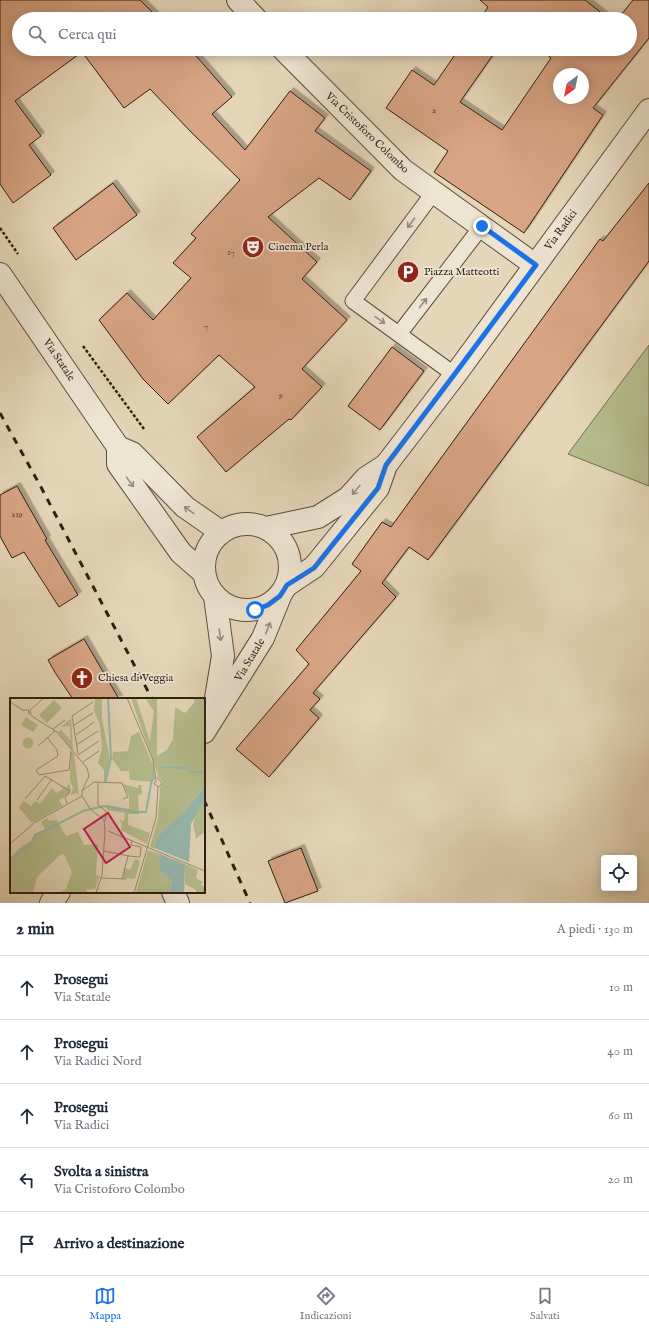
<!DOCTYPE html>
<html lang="it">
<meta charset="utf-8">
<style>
body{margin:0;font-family:"IM FELL English",serif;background:#f6f6f7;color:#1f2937}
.controls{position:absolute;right:12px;bottom:12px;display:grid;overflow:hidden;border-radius:4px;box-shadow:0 2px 10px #0003}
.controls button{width:36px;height:36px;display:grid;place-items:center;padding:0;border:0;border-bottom:1px solid #e0e1e3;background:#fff;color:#1f2937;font:20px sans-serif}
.compass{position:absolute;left:553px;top:68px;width:36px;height:36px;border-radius:50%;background:#fff;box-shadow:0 2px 10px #0003;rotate:213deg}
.stop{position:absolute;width:12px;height:12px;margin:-9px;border:3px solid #1a73e8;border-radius:50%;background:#fff}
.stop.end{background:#1a73e8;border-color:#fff;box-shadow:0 1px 4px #0008}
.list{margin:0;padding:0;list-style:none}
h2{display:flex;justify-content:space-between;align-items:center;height:52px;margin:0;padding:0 16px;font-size:17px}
h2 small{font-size:13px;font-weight:400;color:#747a83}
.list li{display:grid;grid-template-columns:26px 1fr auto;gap:12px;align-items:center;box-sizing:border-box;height:64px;padding:0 16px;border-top:1px solid #e0e1e3}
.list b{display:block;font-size:15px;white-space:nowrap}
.list p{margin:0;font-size:13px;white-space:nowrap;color:#747a83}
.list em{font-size:13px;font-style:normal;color:#747a83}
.icon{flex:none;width:22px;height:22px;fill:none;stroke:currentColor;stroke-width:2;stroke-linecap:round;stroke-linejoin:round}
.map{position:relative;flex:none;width:649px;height:903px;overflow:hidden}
.search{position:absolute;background:#fff;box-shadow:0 2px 10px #0003;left:12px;right:12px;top:12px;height:44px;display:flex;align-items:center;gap:10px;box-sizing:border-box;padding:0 14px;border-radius:22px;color:#747a83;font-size:15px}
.sheet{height:372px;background:#fff}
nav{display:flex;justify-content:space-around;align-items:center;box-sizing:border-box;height:56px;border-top:1px solid #e0e1e3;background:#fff;font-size:11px;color:#747a83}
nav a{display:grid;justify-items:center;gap:2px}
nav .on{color:#1a73e8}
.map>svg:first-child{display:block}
.green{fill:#b6bd8e;stroke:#726e50}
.building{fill:#d7a485;stroke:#2f1f12;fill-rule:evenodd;filter:url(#shadow)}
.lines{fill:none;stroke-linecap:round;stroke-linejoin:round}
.service-casing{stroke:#5c4d3c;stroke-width:17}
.minor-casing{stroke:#5c4d3c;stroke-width:24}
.tertiary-casing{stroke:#5c4d3c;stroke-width:24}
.path{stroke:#2f1f12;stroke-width:2.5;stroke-dasharray:3 2;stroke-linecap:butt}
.service{stroke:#eee4d2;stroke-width:15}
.minor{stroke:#eee4d2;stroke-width:22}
.tertiary{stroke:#eee4d2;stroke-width:22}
.rail{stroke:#2f1f12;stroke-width:3;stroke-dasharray:7 7;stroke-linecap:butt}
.oneway{stroke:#988b7c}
.route{stroke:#1a73e8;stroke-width:5}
.labels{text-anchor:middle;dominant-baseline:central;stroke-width:3.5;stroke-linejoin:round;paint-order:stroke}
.number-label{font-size:9px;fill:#59402f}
.street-label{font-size:11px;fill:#2f1f12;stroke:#eee4d2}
.poi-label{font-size:11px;fill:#2f1f12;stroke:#eee4d2;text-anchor:start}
.inset-river{fill:none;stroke:#96b9ae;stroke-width:2}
.inset-road{fill:none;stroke:#9c8d76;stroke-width:1}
.view{fill:#c2185b;fill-opacity:0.15;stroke:#c2185b;stroke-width:2}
.inset-edge{fill:none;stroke:#2f1f12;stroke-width:2}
</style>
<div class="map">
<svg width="649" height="903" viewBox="0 0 649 903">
<defs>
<filter id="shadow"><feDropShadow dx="3.5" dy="-3.5" stdDeviation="0" flood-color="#0004"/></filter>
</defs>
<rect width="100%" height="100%" fill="#e5d6b9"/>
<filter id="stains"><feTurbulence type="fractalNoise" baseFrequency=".005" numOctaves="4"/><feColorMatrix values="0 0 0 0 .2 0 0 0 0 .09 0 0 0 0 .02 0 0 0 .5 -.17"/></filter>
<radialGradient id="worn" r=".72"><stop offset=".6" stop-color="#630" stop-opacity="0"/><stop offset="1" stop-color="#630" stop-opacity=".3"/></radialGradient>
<polygon class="green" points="649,345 649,486 568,454"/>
<g class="building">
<polygon points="0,0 140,0 159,19 19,19 19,49 190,49 232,97 212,114 245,150 290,91 325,118 315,131 371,171 350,200 319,178 268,217 317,262 302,279 347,320 302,369 322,387 291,420 289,419 226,472 197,437 255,387 219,355 168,404 143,379 99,320 127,293 153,320 191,278 173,263 196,238 191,234 240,180 191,132 150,89 124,108 82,52 15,101 41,136 29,145 51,175 13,203 0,184"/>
<polygon points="480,0 585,0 609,19 480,19 488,7"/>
<path d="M633,0H649V38L593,108L603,115L524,233L434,172L448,151L386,108L412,70L434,85L459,49H497L460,102L502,130L551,58L540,49H630V19H618ZM559,74H583V98H559Z"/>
<polygon points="113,183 137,215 76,260 53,228"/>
<polygon points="649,183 649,261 428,560 409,547 382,583 396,597 313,693 320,699 310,710 319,718 269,777 236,749 309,664 296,650 361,571 352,564 382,522 391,527 600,239 603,241"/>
<polygon points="392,347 424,371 380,430 348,406"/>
<polygon points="17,486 47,539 45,540 78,595 59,607 24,552 12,558 0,536 0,495"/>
<polygon points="84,639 119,699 73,699 56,674 48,660"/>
<polygon points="301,848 318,891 285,903 268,861"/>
</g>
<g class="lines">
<g class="service-casing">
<g id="service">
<polyline points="434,192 353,301 455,375"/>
<polyline points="399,334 482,226"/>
</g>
</g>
<g class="minor-casing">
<g id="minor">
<polyline points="238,0 256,19"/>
<polyline points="283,49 403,170 535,265"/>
<polyline points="266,528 318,517 348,498 366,478 386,465"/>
<polyline points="287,585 314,567 378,488 386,465 455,375 649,110"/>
<polyline points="51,903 59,892"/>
</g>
</g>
<g class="tertiary-casing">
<g id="tertiary">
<polyline points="0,274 118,447 132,453 185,507 221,532"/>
<polyline points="118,447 118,464 181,553 204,573"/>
<circle cx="247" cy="567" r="43"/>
<polyline points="214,710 223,656 215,596"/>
<polyline points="204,732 263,638 280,596"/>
<polyline points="173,892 178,903"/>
</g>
</g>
<g class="path">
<polyline points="0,228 18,254"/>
<polyline points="83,346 144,429"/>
</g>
<use href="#service" class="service"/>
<use href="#minor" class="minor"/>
<use href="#tertiary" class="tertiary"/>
<g class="rail">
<polyline points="0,413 42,489 152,699"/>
<polyline points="204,800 250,903"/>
</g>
</g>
<defs><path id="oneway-shaft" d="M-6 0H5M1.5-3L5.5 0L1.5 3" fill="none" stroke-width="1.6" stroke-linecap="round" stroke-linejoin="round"/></defs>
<g class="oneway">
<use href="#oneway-shaft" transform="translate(411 223) rotate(127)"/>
<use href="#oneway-shaft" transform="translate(423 303) rotate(-52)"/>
<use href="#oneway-shaft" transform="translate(380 320) rotate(35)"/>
<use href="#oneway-shaft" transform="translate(130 482) rotate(54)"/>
<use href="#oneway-shaft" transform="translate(356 490) rotate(130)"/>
<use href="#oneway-shaft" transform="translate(189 510) rotate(-144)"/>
<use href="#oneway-shaft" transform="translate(268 628) rotate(-69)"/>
<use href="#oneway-shaft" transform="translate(220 635) rotate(82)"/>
</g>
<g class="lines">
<polyline class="route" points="255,610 268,605 280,596 287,585 314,568 378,488 386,465 454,375 536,265 482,226"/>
</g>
<defs>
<g id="theatre-disc" transform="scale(1.15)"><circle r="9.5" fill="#8f2418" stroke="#eee4d2"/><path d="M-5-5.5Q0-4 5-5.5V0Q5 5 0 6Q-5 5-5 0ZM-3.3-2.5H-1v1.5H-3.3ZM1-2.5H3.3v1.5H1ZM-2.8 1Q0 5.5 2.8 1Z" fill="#fff"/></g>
<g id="parking-disc" transform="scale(1.15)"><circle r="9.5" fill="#8f2418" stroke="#eee4d2"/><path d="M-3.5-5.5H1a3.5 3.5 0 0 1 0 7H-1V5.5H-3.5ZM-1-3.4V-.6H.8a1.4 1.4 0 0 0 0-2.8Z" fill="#fff"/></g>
<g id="church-disc" transform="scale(1.15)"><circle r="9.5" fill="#8f2418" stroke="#eee4d2"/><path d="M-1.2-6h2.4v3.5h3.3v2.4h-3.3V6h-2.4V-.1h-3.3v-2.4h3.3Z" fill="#fff"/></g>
</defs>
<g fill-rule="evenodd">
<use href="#theatre-disc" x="253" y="247"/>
<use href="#parking-disc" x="408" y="272"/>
<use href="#church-disc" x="82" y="678"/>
</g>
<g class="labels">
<g class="number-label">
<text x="434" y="110">2</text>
<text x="231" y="252">17</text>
<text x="206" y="326">7</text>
<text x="281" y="395">9</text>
<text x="17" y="514">219</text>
</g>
<g class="street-label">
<text transform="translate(367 133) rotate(44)">Via Cristoforo Colombo</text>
<text transform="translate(561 230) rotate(-54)">Via Radici</text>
<text transform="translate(59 360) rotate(56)">Via Statale</text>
<text transform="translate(250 660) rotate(-59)">Via Statale</text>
</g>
<g class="poi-label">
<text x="268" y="247">Cinema Perla</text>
<text x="424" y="272">Piazza Matteotti</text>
<text x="98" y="678">Chiesa di Veggia</text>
</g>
</g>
<g transform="translate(10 698)">
<rect width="195" height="195" fill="#e5d6b9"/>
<path d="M85,0H92V21L100,62L94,85V72L88,65L92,51L90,27L84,12ZM121,0H126L140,43L144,13L136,2L147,0V58L157,52L163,41L165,9L175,15L184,5V0H195V88L176,112L146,140L145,150L140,149L148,121L150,90L153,84L149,80ZM44,2L52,10L37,25L29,17ZM16,19L28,27L23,34L11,27ZM61,20L63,53L48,34L51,32L61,43L60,28L51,29ZM129,34L144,69L145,81L143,84L120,82L119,73H111L102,61L103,54L118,53L121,38ZM12.5 45a5.5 5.5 0 1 1 11 0a5.5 5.5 0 1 1-11 0ZM61,54L64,55L69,98L67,95L60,97L63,91L60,82ZM59,85L61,92L59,96L49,102L52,108L22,125L9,110L13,103L21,108L25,103L30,106L42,90L46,95L53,91L51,88L57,89ZM113,86L128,90V87H131L132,95L128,98L129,116H118V127L140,135L137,146L111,132L112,126L110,122L114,123L115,115L97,112V107L119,111V98ZM195,101V133L186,141L183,126L186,116ZM37,120L39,123L47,122L56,138L68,134L74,147L88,146L86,177L90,178L85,191H76L77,195H49L56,191L62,174L54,156L50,157L27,179L23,195H0V160L12,148L21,143L24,136L35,131L31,124ZM138,152L150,156L148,166L151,174L162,183L159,195H126ZM125,161L130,163L125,181L113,180L115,170L120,172ZM175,166L188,172L186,180L193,184L191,187L195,189V195H186V192L175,186Z" fill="#b6bd8e"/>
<path d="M195,88V101L181,126L179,164L145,150L146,140L176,112ZM150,156L175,166L174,195H159L162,183L151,174L148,166Z" fill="#96b9ae"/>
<path class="inset-river" d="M149,71L152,69L177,70L182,74L195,75M95,85L101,61L98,0M0,162L21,146L26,137L73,113L94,108L125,114H136L143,75"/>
<path class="inset-road" d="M117,0L143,62L146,82M0,4L14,13M13,12H19L18,15L21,16L20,12L34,0M20,17L47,34L77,70L79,78L72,93V98L81,112L94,122L95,134M64,27L83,15M43,31L55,22M66,37L84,24M37,39L47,52L48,58L26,72L29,77L59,72L61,53M66,47L88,33M28,48L45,33M68,56L62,18L83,4M68,57L89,43M73,64L89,53M147,82L144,86L149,89L152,85L147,79M88,85V107L96,113L95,123M72,93L84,84L112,85L118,99L113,101M15,101L35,78L60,93L55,100L57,105M27,102L42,81M98,133L195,173M0,146L24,125L72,98M94,153L119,158M91,180L116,181M112,181L118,158L130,159L131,149L121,147L122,143M86,195L92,177L95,134M124,195L146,120L148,89"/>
<path class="view" d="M98,115L120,149L96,165L74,131Z"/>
<rect width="195" height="195" class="inset-edge"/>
</g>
<rect width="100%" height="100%" filter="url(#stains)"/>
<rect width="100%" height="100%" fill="url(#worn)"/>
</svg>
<div class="controls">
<button><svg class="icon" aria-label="locate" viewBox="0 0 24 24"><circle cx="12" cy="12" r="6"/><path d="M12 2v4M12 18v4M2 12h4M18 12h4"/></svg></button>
</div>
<svg class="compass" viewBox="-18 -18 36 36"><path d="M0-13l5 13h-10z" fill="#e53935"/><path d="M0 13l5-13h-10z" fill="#747a83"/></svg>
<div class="stop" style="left:255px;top:610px"></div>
<div class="stop end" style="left:482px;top:226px"></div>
<div class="search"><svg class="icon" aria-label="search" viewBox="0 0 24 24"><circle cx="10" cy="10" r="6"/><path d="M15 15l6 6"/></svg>Cerca qui</div>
</div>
<section class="sheet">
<h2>2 min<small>A piedi · 130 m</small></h2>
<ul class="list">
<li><svg class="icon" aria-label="ahead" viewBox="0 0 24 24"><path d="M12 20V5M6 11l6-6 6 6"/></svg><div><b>Prosegui</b><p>Via Statale</p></div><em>10 m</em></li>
<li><svg class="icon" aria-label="ahead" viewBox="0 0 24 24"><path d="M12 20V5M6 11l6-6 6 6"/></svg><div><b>Prosegui</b><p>Via Radici Nord</p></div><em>40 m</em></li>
<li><svg class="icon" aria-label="ahead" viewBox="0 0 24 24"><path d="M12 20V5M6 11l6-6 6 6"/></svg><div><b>Prosegui</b><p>Via Radici</p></div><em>60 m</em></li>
<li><svg class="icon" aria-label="left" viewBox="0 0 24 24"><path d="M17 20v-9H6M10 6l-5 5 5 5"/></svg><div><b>Svolta a sinistra</b><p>Via Cristoforo Colombo</p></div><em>20 m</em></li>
<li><svg class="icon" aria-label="arrive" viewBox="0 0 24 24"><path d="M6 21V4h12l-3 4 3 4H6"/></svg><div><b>Arrivo a destinazione</b></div></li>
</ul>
</section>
<nav>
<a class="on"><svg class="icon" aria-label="map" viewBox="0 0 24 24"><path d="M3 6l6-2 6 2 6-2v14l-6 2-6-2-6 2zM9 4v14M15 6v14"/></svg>Mappa</a>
<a><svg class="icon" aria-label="directions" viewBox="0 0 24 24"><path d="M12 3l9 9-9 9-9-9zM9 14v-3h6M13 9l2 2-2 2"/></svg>Indicazioni</a>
<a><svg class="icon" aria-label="saved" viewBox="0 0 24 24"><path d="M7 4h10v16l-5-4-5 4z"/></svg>Salvati</a>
</nav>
